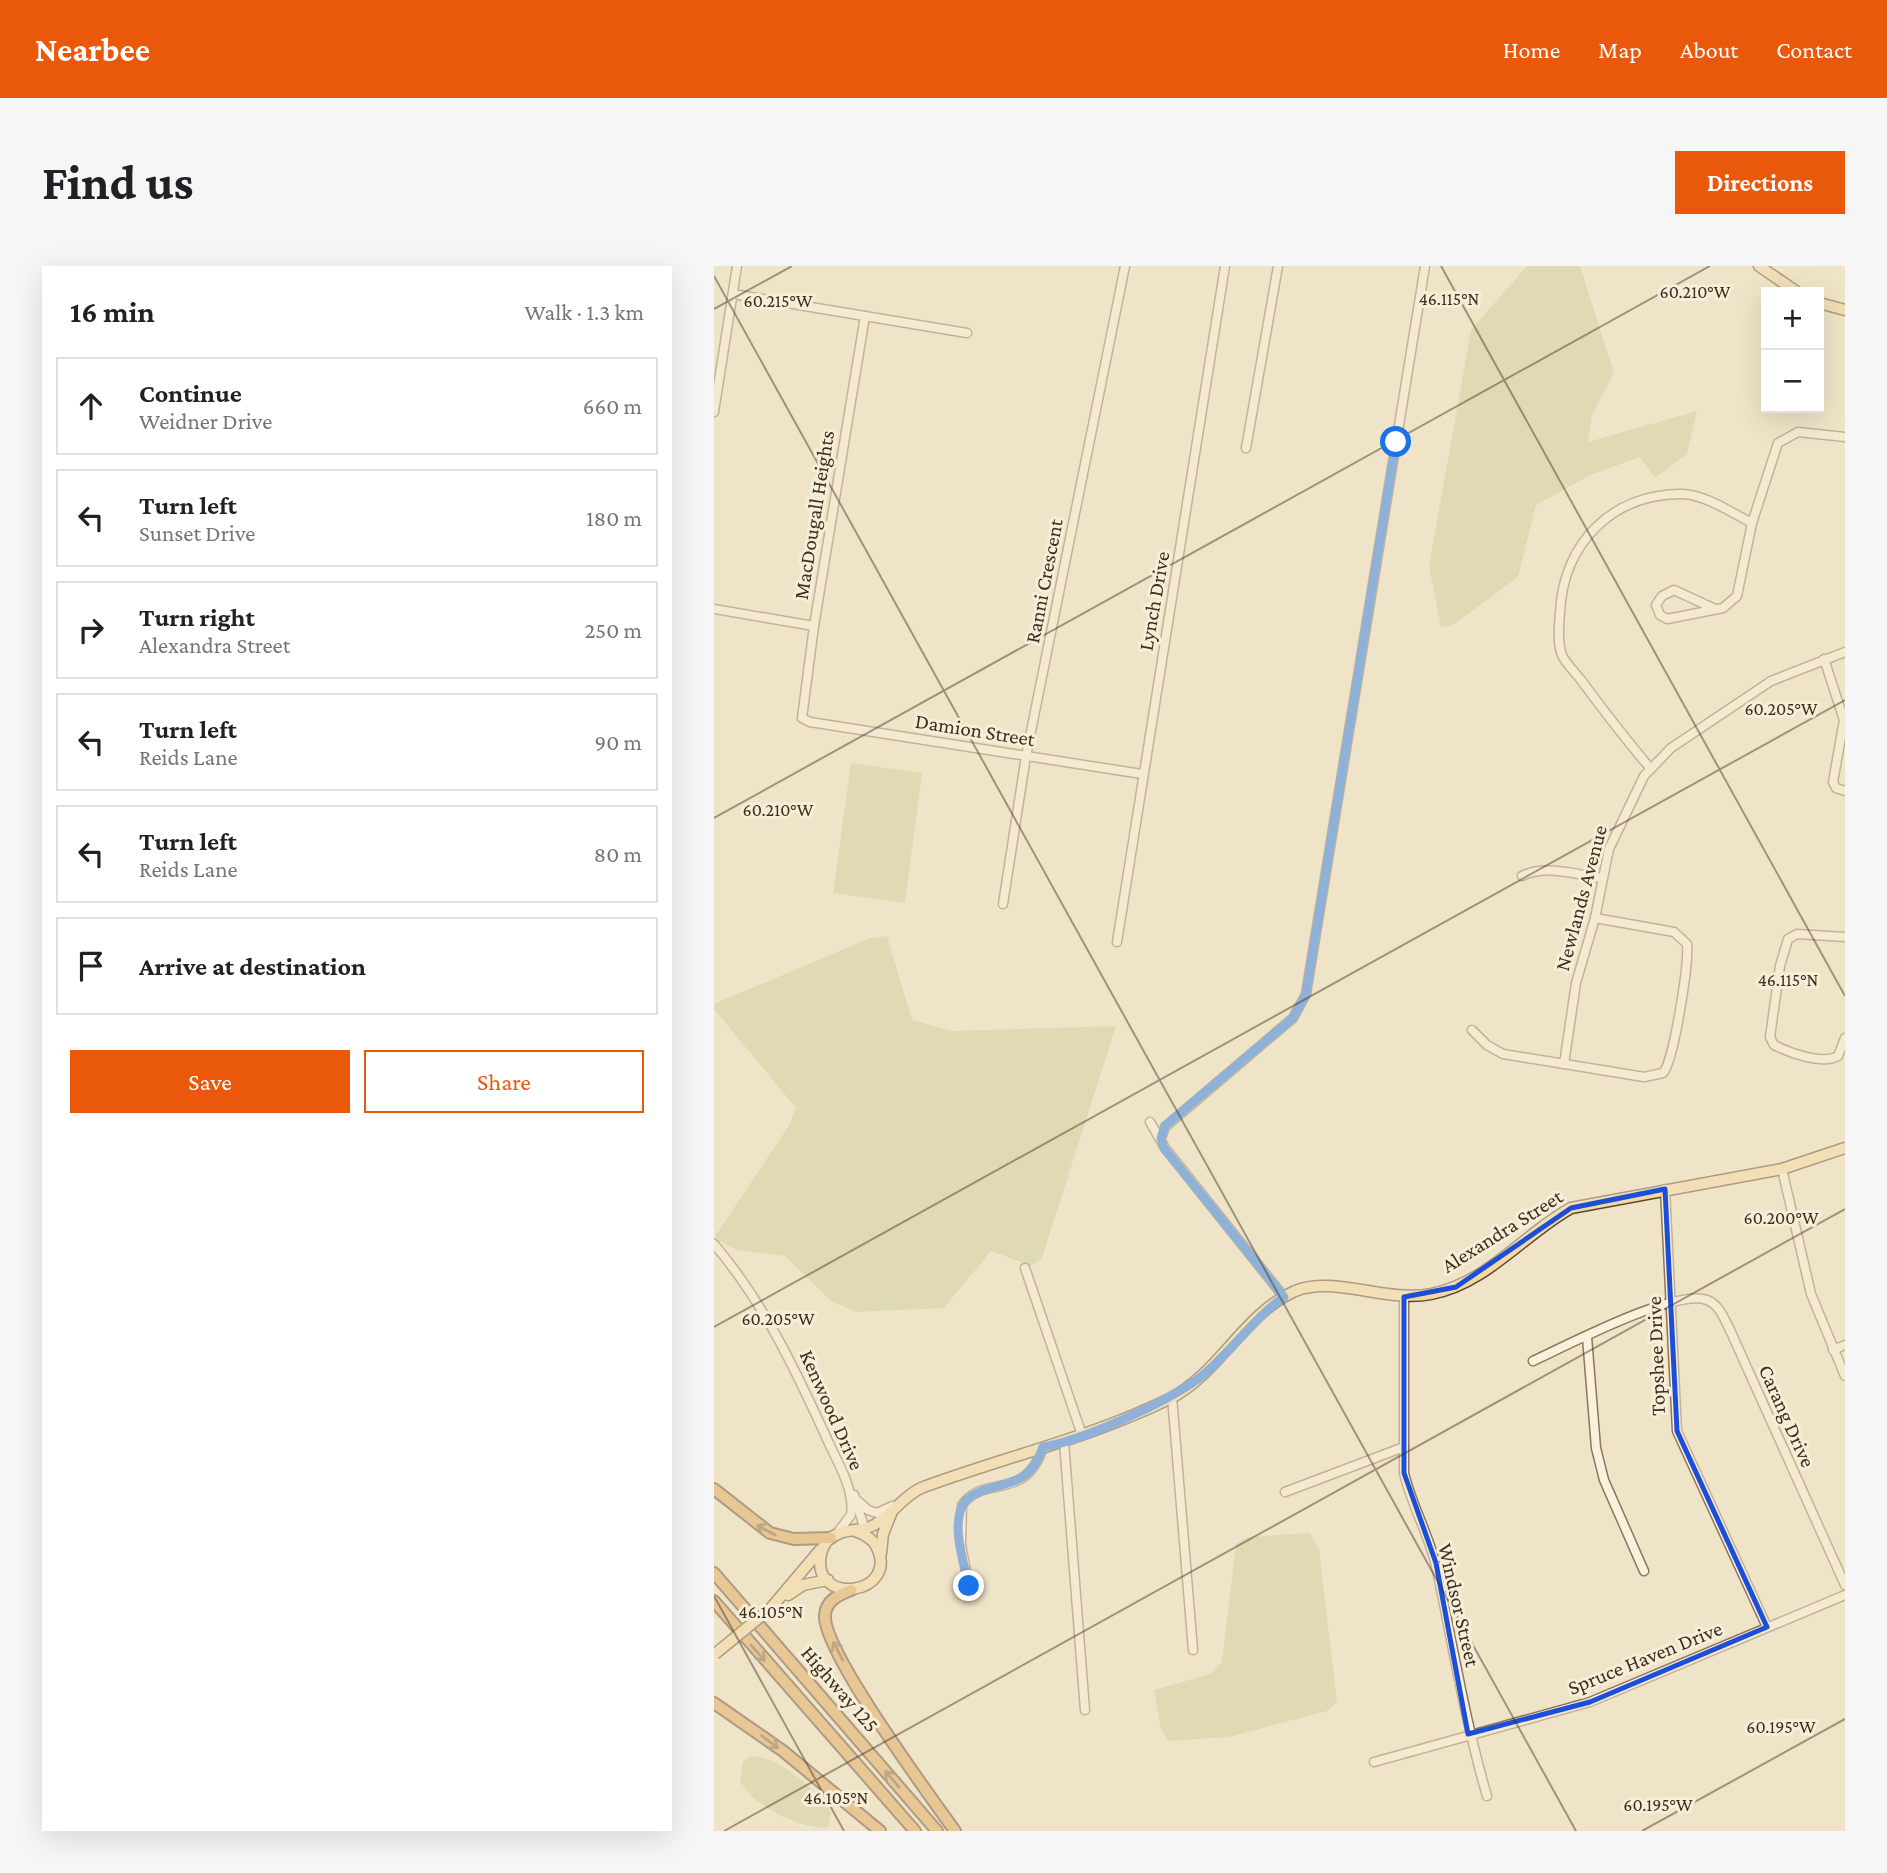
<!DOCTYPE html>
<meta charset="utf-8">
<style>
body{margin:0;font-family:"Crimson Pro",serif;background:#f6f6f6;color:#202124}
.controls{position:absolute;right:21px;top:21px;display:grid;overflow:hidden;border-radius:0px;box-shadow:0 7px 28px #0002}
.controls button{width:63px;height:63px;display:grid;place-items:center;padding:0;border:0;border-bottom:2px solid #e0e0e0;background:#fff;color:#202124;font:35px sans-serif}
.stop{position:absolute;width:21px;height:21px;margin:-16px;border:5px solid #1a73e8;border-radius:50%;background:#fff}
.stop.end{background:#1a73e8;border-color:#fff;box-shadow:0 2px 7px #0008}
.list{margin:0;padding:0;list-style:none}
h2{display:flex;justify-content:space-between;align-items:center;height:91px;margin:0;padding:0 28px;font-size:30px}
h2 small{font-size:23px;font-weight:400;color:#757577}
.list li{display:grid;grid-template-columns:46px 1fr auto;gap:21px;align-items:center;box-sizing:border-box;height:98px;margin:0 14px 14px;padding:0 14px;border:2px solid #e0e0e0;border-radius:0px}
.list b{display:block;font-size:26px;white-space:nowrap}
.list p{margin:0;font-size:23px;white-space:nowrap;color:#757577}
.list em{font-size:23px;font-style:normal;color:#757577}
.actions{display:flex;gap:14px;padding:21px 28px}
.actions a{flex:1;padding:16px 0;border:2px solid #ea580c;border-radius:0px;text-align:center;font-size:24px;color:#ea580c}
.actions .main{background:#ea580c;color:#fff}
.icon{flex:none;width:38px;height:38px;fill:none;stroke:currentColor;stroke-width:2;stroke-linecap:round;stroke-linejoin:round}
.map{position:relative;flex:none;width:1131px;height:1565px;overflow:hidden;border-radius:0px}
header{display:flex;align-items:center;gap:42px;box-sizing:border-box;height:98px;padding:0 35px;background:#ea580c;color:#fff}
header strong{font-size:33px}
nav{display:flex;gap:38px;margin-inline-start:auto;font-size:24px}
.intro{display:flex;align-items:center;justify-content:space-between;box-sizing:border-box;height:168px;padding:0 42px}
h1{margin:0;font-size:49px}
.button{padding:18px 32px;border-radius:0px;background:#ea580c;color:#fff;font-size:24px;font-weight:700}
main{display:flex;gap:42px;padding:0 42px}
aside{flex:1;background:#fff;border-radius:0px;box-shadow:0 7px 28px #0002}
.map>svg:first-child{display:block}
.green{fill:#c9cf9b}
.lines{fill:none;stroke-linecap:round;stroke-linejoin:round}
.minor-casing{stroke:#8d765c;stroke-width:11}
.major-casing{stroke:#5b4430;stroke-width:13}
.highway-casing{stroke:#5b4430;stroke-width:14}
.minor{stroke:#faf1dc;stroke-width:8}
.major{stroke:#f3d9a0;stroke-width:10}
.highway{stroke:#e0a458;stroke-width:10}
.major-bridge-casing{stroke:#5b4430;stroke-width:13;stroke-linecap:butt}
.major-bridge{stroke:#f3d9a0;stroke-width:10}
.oneway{stroke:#7e5d36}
.route{stroke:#1a73e8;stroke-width:9}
.marked{fill:none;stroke:#1d4ed8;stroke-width:5;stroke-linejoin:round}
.ticks{fill:none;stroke:#3d2e20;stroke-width:2;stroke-opacity:0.45}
.labels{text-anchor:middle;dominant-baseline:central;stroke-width:6;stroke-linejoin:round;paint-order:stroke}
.street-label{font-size:21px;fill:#3d2e20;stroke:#f7eed8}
.ticks-label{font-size:18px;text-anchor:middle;fill:#3d2e20;stroke:#f7eed8;stroke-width:6;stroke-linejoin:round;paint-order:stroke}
</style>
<header>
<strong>Nearbee</strong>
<nav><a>Home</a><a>Map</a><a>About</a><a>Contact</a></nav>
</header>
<div class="intro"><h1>Find us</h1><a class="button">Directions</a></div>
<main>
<aside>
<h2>16 min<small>Walk · 1.3 km</small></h2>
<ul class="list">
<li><svg class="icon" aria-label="ahead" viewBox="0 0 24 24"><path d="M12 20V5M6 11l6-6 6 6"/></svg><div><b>Continue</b><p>Weidner Drive</p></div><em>660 m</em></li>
<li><svg class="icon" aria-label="left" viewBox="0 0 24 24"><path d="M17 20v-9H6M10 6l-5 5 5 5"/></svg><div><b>Turn left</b><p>Sunset Drive</p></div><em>180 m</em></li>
<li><svg class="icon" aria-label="right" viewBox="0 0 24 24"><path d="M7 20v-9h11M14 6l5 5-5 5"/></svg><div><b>Turn right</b><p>Alexandra Street</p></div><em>250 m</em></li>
<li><svg class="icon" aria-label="left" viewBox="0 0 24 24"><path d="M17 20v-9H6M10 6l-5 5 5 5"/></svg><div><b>Turn left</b><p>Reids Lane</p></div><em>90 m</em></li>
<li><svg class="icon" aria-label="left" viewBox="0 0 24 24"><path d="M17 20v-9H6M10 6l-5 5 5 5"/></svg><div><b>Turn left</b><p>Reids Lane</p></div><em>80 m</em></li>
<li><svg class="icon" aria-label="arrive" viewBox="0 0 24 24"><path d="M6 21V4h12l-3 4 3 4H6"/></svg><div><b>Arrive at destination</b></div></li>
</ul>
<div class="actions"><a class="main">Save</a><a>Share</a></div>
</aside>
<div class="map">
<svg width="1131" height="1565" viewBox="0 0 1131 1565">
<rect width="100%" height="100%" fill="#f0e4c8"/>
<g class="green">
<polygon points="813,0 866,0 900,107 878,149 874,176 983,145 973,188 941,212 926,191 879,208 822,239 804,311 742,357 727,362 715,300 757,64"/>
<polygon points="137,497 208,507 191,637 119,627"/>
<polygon points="173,670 198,754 239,765 402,760 328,992 318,1000 277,985 230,1042 142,1046 117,1035 71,990 23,984 0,972 76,858 82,842 0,743 0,738 156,672"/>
<polygon points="596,1267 605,1283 623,1436 613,1445 515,1471 455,1475 447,1463 440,1424 496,1408 508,1396 522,1278 534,1271"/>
<path d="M36,1490C63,1489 104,1524 117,1546L114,1561C89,1565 35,1538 26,1514L29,1496Z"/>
</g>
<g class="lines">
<g class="minor-casing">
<g id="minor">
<polyline points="19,28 253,67"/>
<polyline points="151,50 100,360 88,452 96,456 428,508"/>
<polyline points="0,146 23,0"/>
<polyline points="532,182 564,0"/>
<polyline points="0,343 100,360"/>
<polyline points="1001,343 960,324 948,330 942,339 946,349 953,353 1009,342 1023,330 1038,257 1064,177 1084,166 1131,171"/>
<polyline points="1110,393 1130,454 1119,516 1122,522 1131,525"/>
<path d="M937,503C912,474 890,445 867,414C861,406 852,398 848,389C843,377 845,359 846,347C849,277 899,227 969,228C992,229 1018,247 1038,257"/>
<path d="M808,610C831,598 863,609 888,612"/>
<polyline points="289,638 312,490 411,0"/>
<path d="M1131,671L1083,668L1074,673L1066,700L1056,771L1060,779C1076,787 1108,799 1124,790L1131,772"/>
<polyline points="403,676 511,0"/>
<path d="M758,764L773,779L789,788L930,811L949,807C960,795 975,697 973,678L960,666L881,652"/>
<polyline points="850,798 862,717 881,652 895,583 930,510 957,482 1057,415 1131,386"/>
<polyline points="436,856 451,882 570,1031"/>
<polyline points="447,872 451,861 579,752 592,728 711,0"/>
<polyline points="1068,903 1097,1028 1131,1110"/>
<polyline points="951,923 963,1165 1053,1361"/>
<path d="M0,978C50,1037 81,1103 113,1173C123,1196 141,1223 137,1249L124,1266"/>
<polyline points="311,1002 368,1169"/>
<path d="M690,1031V1207C698,1241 716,1270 723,1304C739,1380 751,1455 773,1530"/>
<polyline points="873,1071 882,1182 890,1214 930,1305"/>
<polyline points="1119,1084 1131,1079"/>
<path d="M819,1095C852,1080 962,1022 993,1034C1006,1039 1010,1053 1016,1064L1131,1319"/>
<polyline points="458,1131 479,1384"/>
<polyline points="350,1176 371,1444"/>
<polyline points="571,1226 690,1181"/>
<polyline points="140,1229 152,1267"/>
<polyline points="144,1235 154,1244 163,1247 178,1240"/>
<path d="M255,1320L247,1279L248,1239C271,1207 311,1237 329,1181"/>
<polyline points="660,1496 876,1436 1131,1329"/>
</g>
</g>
<g class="major-casing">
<g id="major">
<polyline points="1045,0 1083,26"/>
<polyline points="1105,37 1131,44"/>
<path d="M141,1265C150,1268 158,1272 162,1280C188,1329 96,1342 107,1288C109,1279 115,1271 124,1268C135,1262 148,1266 160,1259C178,1249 188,1231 207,1222C289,1191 377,1172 457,1132C506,1106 530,1048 581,1025C620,1009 672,1037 717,1028C772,1018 810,968 857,942L1068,903L1131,882"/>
<polyline points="167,1287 169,1268 177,1248"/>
<polyline points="74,1329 89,1319 114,1314"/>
<polyline points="57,1342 106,1284"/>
</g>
</g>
<g class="highway-casing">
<g id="highway">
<polyline points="0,1223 56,1267 80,1273 117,1272"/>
<polyline points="0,1307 223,1565"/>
<path d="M137,1324C125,1329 112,1334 111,1349C108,1384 216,1530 241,1565"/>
<polyline points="0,1335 201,1565"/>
<polyline points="0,1437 69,1485 166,1565"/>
</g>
</g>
<use href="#minor" class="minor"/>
<use href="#major" class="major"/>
<use href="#highway" class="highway"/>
<g class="major-bridge-casing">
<polyline id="major-bridge" points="1,1388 57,1342"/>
</g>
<use href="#major-bridge" class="major-bridge"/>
</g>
<defs><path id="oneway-shaft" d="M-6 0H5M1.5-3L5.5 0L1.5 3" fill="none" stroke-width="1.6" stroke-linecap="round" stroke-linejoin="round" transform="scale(1.75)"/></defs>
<g class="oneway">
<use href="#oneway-shaft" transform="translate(52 1264) rotate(-152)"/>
<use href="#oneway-shaft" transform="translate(124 1385) rotate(-117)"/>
<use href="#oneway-shaft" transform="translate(44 1387) rotate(49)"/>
<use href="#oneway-shaft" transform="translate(56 1476) rotate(37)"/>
<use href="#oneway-shaft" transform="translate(178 1513) rotate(-131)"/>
</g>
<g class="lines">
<path class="route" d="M255,1320C250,1297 235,1255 252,1234C284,1210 313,1229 329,1181C368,1175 458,1134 489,1109C518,1085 539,1053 570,1031L450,882L447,872L451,860L579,752L592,728L682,176"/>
</g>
<path d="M0 0H1131V1565H0ZM951,923L963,1165L1053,1361L876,1436L754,1468L722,1297L690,1207V1031L742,1021L857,942Z" fill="#f0e4c8" fill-opacity=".55" fill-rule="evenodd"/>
<path class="marked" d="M951,923L963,1165L1053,1361L876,1436L754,1468L722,1297L690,1207V1031L742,1021L857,942Z"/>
<path class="ticks" d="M727,0L1131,730M0,10L862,1565M0,43L78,0M0,552L996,0M0,1061L1131,434M0,1330L130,1565M10,1565L1131,943M928,1565L1131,1453"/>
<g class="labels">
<g class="street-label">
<text transform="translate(100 249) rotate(-81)">MacDougall Heights</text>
<text transform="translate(330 315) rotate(-79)">Ranni Crescent</text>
<text transform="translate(440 335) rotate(-80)">Lynch Drive</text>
<text transform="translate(261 464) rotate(9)">Damion Street</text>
<text transform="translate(867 632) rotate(-75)">Newlands Avenue</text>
<text transform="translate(788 965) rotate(-32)">Alexandra Street</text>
<text transform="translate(942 1090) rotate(-92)">Topshee Drive</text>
<text transform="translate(118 1144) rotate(66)">Kenwood Drive</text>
<text transform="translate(1073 1150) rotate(66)">Carang Drive</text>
<text transform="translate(745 1339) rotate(77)">Windsor Street</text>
<text transform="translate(931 1392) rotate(-22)">Spruce Haven Drive</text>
<text transform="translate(126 1423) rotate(49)">Highway 125</text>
</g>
</g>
<g class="ticks-label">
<text x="981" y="32">60.210°W</text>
<text x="735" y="39">46.115°N</text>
<text x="64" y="41">60.215°W</text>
<text x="1067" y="449">60.205°W</text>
<text x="64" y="550">60.210°W</text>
<text x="1074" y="720">46.115°N</text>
<text x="1067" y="958">60.200°W</text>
<text x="64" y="1059">60.205°W</text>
<text x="57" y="1352">46.105°N</text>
<text x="1067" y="1467">60.195°W</text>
<text x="122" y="1538">46.105°N</text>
<text x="944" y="1545">60.195°W</text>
</g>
</svg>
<div class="controls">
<button>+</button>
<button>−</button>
</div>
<div class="stop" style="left:682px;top:176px"></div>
<div class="stop end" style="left:255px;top:1320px"></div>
</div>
</main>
